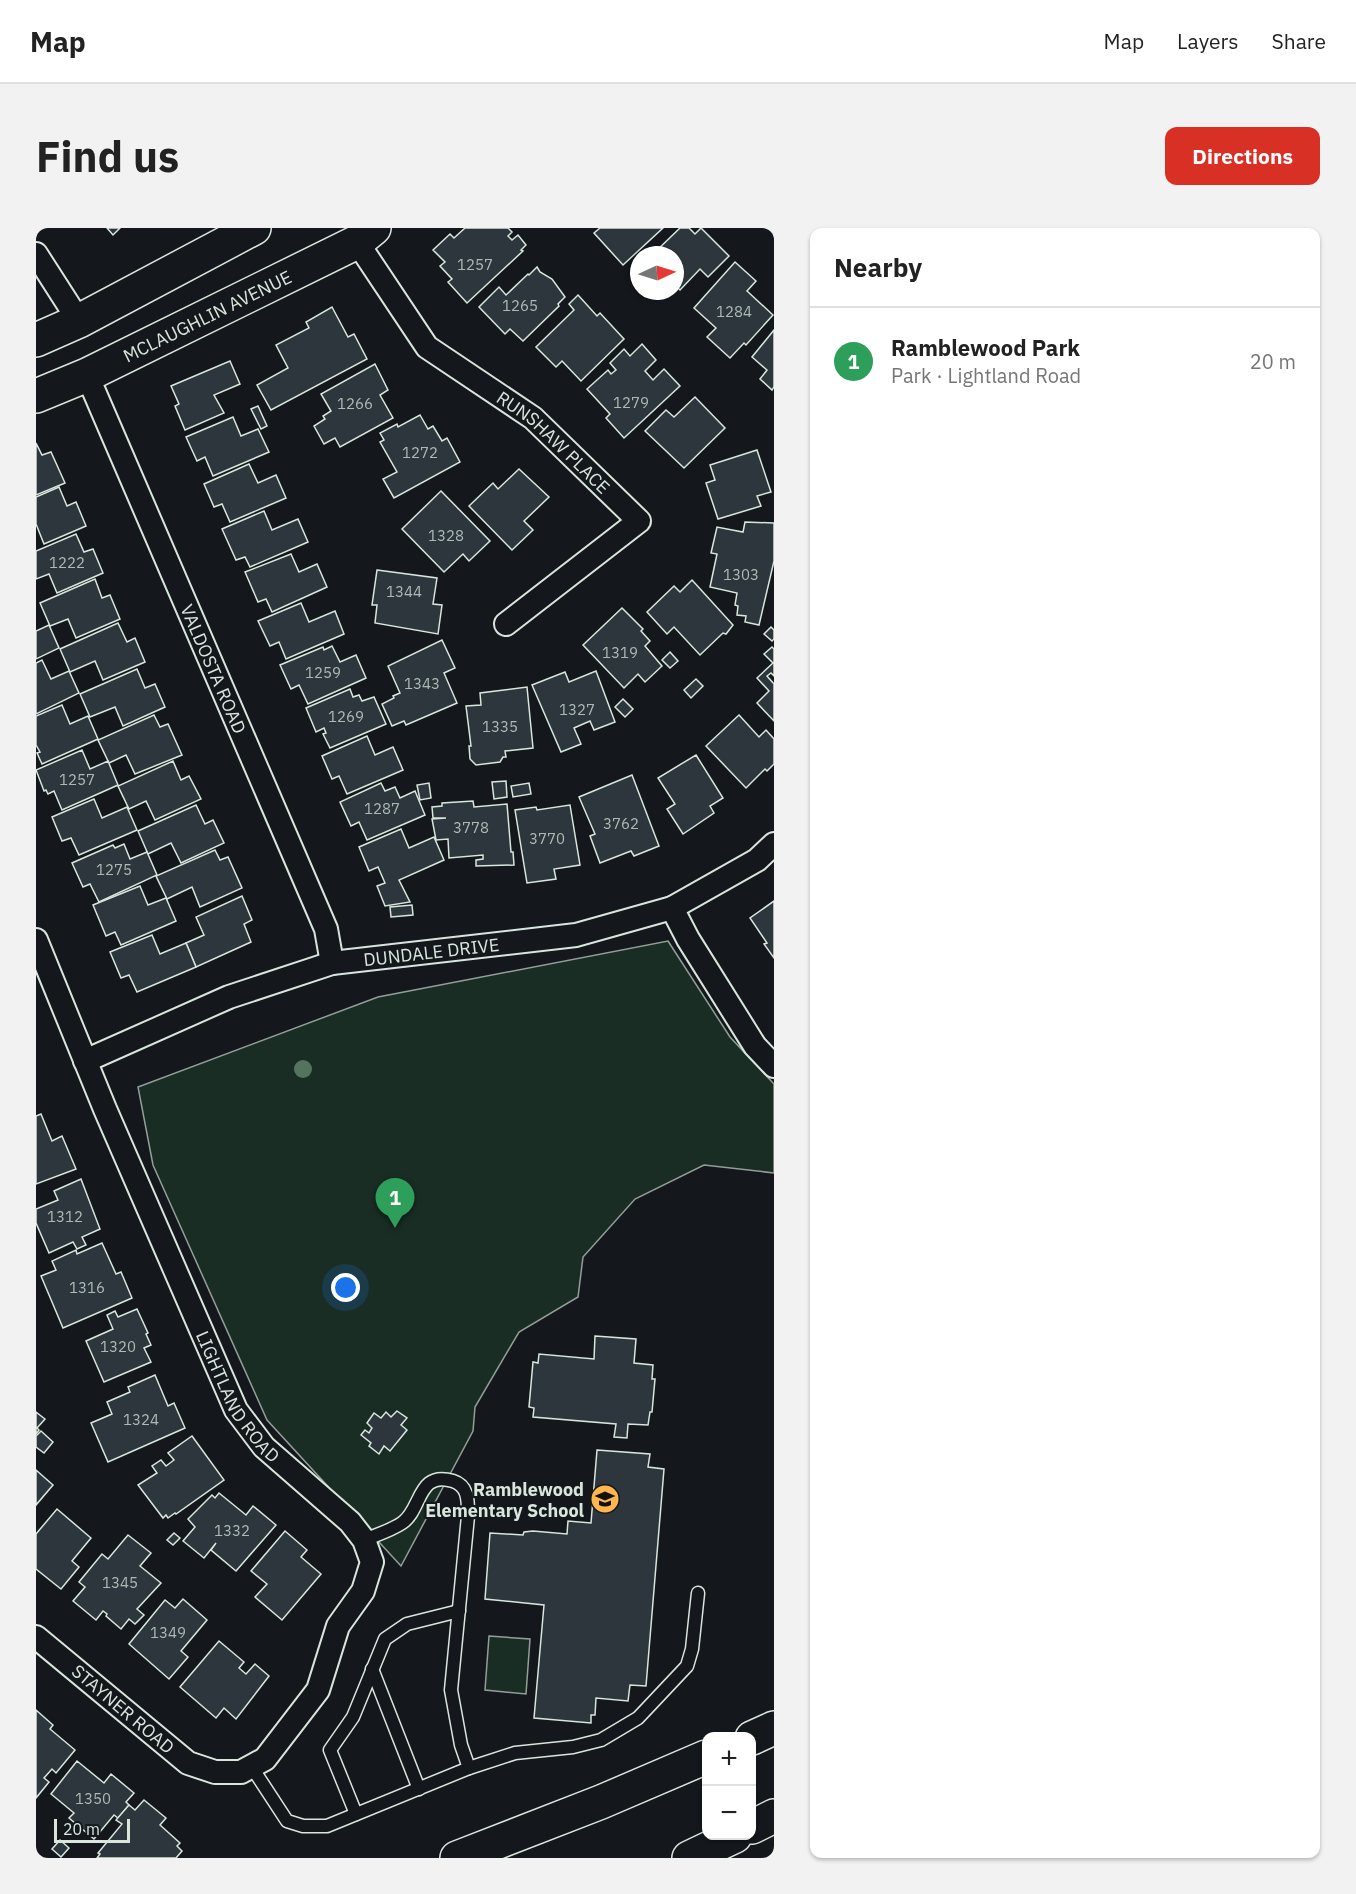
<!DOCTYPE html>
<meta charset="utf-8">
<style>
body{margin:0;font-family:"IBM Plex Sans",sans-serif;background:#f2f2f2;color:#222}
.controls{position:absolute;right:18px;bottom:18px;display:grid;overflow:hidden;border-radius:12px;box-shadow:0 2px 4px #0004}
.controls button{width:54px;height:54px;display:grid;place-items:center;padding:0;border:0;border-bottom:2px solid #e0e0e0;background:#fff;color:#222;font:30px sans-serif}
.compass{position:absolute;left:594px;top:18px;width:54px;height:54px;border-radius:50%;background:#fff;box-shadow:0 2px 4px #0004;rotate:86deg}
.scale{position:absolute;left:18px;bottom:15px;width:76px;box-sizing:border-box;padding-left:6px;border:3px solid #d8e6dc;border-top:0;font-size:16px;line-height:21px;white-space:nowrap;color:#d8e6dc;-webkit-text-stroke:4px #14181c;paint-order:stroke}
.you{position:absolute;left:310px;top:1060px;width:21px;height:21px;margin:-15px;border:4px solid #fff;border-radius:50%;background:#1a73e8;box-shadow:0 0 0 9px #1a73e833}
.badge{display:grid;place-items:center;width:39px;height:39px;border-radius:50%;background:#d93025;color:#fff;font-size:20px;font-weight:700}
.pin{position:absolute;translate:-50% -50px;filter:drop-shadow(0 2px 3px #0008)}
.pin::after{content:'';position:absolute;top:32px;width:21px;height:18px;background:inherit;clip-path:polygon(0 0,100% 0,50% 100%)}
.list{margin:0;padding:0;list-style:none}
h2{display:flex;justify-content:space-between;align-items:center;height:78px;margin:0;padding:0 24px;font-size:26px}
h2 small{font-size:20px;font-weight:400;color:#767676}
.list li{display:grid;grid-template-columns:39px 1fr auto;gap:18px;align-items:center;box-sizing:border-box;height:108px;padding:0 24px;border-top:2px solid #e0e0e0}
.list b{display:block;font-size:22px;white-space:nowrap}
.list p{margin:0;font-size:20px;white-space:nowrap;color:#767676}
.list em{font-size:20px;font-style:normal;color:#767676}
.map{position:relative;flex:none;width:738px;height:1630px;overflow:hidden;border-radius:12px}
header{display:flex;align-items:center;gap:36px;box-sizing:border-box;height:84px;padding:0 30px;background:#fff;border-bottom:2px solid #e0e0e0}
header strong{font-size:28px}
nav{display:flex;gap:33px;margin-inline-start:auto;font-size:21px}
.intro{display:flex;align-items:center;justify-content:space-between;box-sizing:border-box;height:144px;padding:0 36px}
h1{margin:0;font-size:42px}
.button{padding:15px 27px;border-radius:12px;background:#d93025;color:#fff;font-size:21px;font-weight:700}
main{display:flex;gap:36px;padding:0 36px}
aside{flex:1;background:#fff;border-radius:12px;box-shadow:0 2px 4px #0004}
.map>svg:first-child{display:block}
.green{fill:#1a2d24;stroke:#939e99;stroke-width:1.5}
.building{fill:#2c363c;stroke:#d8e6dc;stroke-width:1.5}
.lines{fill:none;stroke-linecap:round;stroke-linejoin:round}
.service-casing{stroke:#d8e6dc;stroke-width:15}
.minor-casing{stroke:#d8e6dc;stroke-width:26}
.secondary-casing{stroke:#d8e6dc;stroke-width:36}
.motorway-casing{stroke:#d8e6dc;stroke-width:36}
.service{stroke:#14181c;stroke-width:12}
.minor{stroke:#14181c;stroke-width:22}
.secondary{stroke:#14181c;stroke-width:33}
.motorway{stroke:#14181c;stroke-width:33}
.tree{fill:#55745f}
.labels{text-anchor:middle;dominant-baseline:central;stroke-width:4.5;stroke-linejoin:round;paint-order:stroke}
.number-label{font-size:15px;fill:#adbab4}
.street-label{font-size:18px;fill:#d8e6dc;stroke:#14181c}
.poi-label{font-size:18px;font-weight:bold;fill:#d8e6dc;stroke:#14181c;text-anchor:end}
</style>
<header>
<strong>Map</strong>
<nav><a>Map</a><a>Layers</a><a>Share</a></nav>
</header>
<div class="intro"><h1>Find us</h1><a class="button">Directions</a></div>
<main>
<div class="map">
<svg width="738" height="1630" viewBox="0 0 738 1630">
<rect width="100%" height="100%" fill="#14181c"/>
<g class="green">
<polygon points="632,713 694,809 738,856 738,945 668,937 599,971 547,1029 542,1069 483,1104 439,1179 437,1203 365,1338 231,1192 117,937 102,859 342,769"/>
<polygon points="453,1408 494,1411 490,1466 449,1462"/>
</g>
<g class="building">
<polygon points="71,0 84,0 77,7"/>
<polygon points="429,0 472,0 476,4 472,8 476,12 482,7 490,17 485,22 487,23 431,75 412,54 416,51 404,38 409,34 397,22 414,6 418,10"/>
<polygon points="564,0 627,0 587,37 558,5"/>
<polygon points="644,0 653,0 659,6 665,0 693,28 672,49 664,41 644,62 639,57 639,27 616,27"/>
<polygon points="699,34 720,53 711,63 737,87 710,117 708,115 694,130 671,109 680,100 658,80"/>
<polygon points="501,39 504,44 516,51 529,69 522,76 523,78 487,113 474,101 469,106 443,79 463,59 470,67 492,46 493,47"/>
<polygon points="542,67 561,88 564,85 588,111 545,153 526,133 520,139 500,119 538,82 533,76"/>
<polygon points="296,79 312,109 318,106 331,131 235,182 221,157 252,140 240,117 273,100 270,94"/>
<polygon points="738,102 738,159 736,162 724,151 731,142 716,129"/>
<polygon points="606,116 620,132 609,143 617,152 628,141 644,158 588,210 570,190 574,186 551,161 572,142 575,146 580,142 574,135 588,121 594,128"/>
<polygon points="194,133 204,156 178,167 188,185 149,202 139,178 143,176 135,158"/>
<polygon points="339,136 352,162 344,167 357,190 304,219 299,210 288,216 278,198 289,191 287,188 295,183 285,166"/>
<polygon points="659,169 689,200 648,240 609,203 630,182 638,189"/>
<polygon points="222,178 231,198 225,201 215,181"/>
<polygon points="384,187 392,201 397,198 406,213 411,210 424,234 358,270 347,251 361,244 344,214 348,212 344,205 361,196 362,199"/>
<polygon points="197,189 205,208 222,201 233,224 177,248 169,229 161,233 150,209"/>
<polygon points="0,215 6,227 15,224 29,255 0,267"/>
<polygon points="721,222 735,264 721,268 725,278 682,291 670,255 679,252 674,237"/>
<polygon points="213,236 222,255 240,247 250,270 194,294 186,276 178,279 168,256"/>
<polygon points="483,241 513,269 488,293 497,302 476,322 433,278 457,255 462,261"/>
<polygon points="23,259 31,278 40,274 50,298 8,316 0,296 0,269"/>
<polygon points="405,263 454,313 433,333 427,326 408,344 366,301"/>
<polygon points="228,283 236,302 262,291 272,314 214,339 209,329 200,332 186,301"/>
<polygon points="709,294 738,295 738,333 723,397 709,394 710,388 701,387 702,378 699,377 701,365 674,359 681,326 675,325 681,299 707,304"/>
<polygon points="40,306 48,324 57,321 67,345 21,365 13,346 0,351 0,323"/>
<polygon points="255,326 263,344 281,336 291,359 236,384 230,371 222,374 209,344"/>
<polygon points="341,342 401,350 397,376 406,377 402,406 339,395 341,377 336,377"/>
<polygon points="59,351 66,370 74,367 84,391 40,410 32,391 14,398 4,375"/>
<polygon points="656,352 697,397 690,406 687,405 664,427 638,399 631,406 611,384 638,358 644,364"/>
<polygon points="265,375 273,394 299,383 308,406 250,431 243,414 234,418 222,393"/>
<polygon points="586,380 607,401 605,403 614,413 609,418 626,438 609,454 602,446 588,460 547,417"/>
<polygon points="82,395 91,414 99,410 109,434 67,452 59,433 34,444 24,421"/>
<polygon points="13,397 23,420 0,431 0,403"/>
<polygon points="735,399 738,402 738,411 736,413 728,406"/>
<polygon points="406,412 419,440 408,445 421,475 370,497 368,493 356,498 346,476 358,470 357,468 364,465 352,438"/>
<polygon points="296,418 304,434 320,427 330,450 272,476 263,457 255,461 244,437 287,419 288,422"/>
<polygon points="736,419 738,421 738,448 735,445 731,448 738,456 738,493 721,475 733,463 721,450 737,435 728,426"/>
<polygon points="634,424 642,433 634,440 626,432"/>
<polygon points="6,432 15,451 33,443 43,465 0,486 0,435"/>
<polygon points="101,441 109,460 119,456 129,479 87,498 79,479 54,489 44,466"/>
<polygon points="560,443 579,494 558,502 554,493 538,500 545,516 525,524 496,457 529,444 533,454"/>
<polygon points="660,451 667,458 655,470 648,462"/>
<polygon points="491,459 497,520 469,523 470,529 467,529 464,534 440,537 434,531 433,518 435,518 430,478 445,477 444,465"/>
<polygon points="314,461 317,469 323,467 326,473 338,469 350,496 294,520 287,506 290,505 288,500 280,504 270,480"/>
<polygon points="587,471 597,481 589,489 579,479"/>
<polygon points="26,477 34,496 52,488 62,511 6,536 1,525 4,524 0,517 0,488"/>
<polygon points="118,487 124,499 132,496 146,527 99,546 90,527 73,535 62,512"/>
<polygon points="703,487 723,509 730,502 738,511 738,536 731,543 729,541 710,560 670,518"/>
<polygon points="331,508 339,527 357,519 367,542 311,566 303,548 296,551 286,528"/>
<polygon points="46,522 54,541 72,533 82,557 26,582 18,563 12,566 10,562 8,563 0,542"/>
<polygon points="660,527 687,570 674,578 678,585 647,606 631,581 639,576 622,550"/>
<polygon points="137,533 145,552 153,548 165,571 119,592 110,573 93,581 82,558"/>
<polygon points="596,547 623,618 598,628 595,623 564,635 554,608 559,606 543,569"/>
<polygon points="470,553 471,569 458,571 456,554"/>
<polygon points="345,555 349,563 359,559 364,570 379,563 389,587 331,612 323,594 315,598 304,574"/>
<polygon points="393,555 395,570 384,572 381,557"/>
<polygon points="493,555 495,566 477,569 475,558"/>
<polygon points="58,571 66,590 91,579 101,602 43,627 35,610 26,613 16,589"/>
<polygon points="437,573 438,579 471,576 475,624 477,624 478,637 440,638 440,632 447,631 447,627 413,630 412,611 400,612 396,591 410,590 397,590 396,579 406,578 406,575"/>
<polygon points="160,577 169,596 177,592 188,615 145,635 135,615 112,626 102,603"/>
<polygon points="534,577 544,637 518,641 520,651 491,655 479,582 500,579 501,582"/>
<polygon points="365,601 373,620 398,609 408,632 363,652 374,674 349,678 341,658 349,655 342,639 333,643 323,619"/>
<polygon points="88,616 94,631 111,624 121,647 63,674 54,656 47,659 36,635 77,617 79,620"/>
<polygon points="179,622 184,632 192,629 206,660 164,679 156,659 131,671 120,648"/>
<polygon points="104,658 112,677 130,670 140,693 85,717 79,704 70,708 57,677"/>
<polygon points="206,668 216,692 208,696 215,714 160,739 150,715 168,707 160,689"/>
<polygon points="738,673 738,730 728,716 731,715 714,690"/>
<polygon points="376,677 377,687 355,689 354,679"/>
<polygon points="116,707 124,726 150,715 160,739 101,764 93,747 85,750 74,724"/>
<polygon points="5,886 16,913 26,908 40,941 0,956 0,888"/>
<polygon points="45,951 64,1001 46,1009 50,1017 41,1021 37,1014 13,1025 0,995 0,981 22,972 18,963"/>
<polygon points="66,1015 80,1046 85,1044 96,1070 27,1100 5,1048 20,1042 16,1033 40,1022 41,1026"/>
<polygon points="101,1081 112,1105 110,1106 115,1117 108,1120 115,1134 68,1154 50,1113 77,1101 71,1087 79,1083 82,1089"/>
<polygon points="559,1108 600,1111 598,1135 617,1137 616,1151 619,1151 616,1184 614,1184 612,1197 592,1196 591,1210 578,1209 580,1196 497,1189 498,1180 493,1179 497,1134 502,1135 503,1126 558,1131"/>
<polygon points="119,1147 132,1178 138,1175 149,1200 72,1234 55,1195 76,1186 71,1174 94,1164 92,1159"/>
<polygon points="361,1183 371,1190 365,1197 371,1202 354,1223 348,1218 343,1226 333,1218 335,1215 325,1207 329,1202 333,1205 336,1200 331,1195 338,1185 345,1190 350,1184 355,1189"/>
<polygon points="0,1184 9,1191 1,1200 3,1202 0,1206"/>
<polygon points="5,1203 17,1214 8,1225 0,1219 0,1208"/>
<polygon points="156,1208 188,1252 140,1286 139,1285 132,1290 130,1287 127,1290 102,1257 121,1245 116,1238 125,1232 130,1238 138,1232 132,1225"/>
<polygon points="561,1222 614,1226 612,1239 628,1241 610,1458 594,1457 592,1473 560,1470 559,1487 555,1487 555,1495 498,1490 508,1377 449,1371 454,1305 487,1307 488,1304 497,1303 531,1306 532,1293 555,1295"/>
<polygon points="0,1242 17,1257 0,1277"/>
<polygon points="183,1265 210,1287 217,1278 240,1297 200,1343 175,1322 180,1315 168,1330 147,1313 159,1299 152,1291 176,1267 179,1270"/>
<polygon points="21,1281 55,1310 36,1333 43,1339 25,1361 0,1341 0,1306"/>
<polygon points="249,1303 271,1322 265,1329 285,1346 246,1392 219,1369 231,1356 215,1343"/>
<polygon points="138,1305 144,1310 137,1317 131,1312"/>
<polygon points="92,1307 115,1325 104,1338 125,1355 101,1381 108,1387 99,1396 93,1391 85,1401 70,1388 71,1386 67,1383 60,1392 37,1373 49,1359 43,1354 66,1326 72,1331"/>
<polygon points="147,1371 171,1392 145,1423 152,1429 133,1451 93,1416 129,1372 139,1380"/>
<polygon points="183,1413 208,1434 203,1440 210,1446 219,1436 233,1448 200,1491 188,1480 180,1490 144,1459"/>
<polygon points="0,1482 17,1497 14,1501 39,1522 20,1545 16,1541 8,1550 13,1554 0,1570"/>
<polygon points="41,1533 68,1555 75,1546 98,1565 90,1574 93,1577 82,1590 78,1587 58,1611 33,1590 38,1585 15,1566"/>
<polygon points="108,1572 130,1590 124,1597 144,1615 141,1618 146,1623 140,1630 61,1630 64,1626 62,1625 86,1596 80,1592 93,1577 99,1582"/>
<polygon points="24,1612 33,1620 25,1629 16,1621"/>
</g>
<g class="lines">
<g class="service-casing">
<g id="service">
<polyline points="336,1441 383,1561"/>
<path d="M215,1538L251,1593L267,1598H291L433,1540L425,1517L415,1462L432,1288C432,1274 433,1258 417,1253C381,1242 386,1282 366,1295C354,1303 340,1307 328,1312"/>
<polyline points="433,1540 479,1525 537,1519 565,1512 602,1490 651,1438 656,1421 662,1365"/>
<polyline points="320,1586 294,1522 317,1489 349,1411 371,1396 423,1383"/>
</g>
</g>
<g class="minor-casing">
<g id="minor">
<path id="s1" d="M321,14L391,119L497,190L603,293L470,396"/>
<polyline points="0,26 43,93"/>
<path id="s2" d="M51,147L290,701L296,735"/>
<polyline points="636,680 652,711 719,818 738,838"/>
<path id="s3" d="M0,712L69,881L200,1182L228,1219L314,1294L328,1312L336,1334L327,1363L302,1398L282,1462L229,1531L205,1544H179L152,1535L0,1409"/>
<path id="s4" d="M49,833L193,769L296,735L540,707L636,680L721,632L738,616"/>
</g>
</g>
<g class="secondary-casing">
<g id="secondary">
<polyline points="0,112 43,93 218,0"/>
<path id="s5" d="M0,168L51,147L321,14L338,0"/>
</g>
</g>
<g class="motorway-casing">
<g id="motorway">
<polyline points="716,1510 738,1500"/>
<polyline points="716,1599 738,1588"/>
<polyline points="421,1630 565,1574 670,1529"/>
<polyline points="653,1630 699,1608"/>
</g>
</g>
<use href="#service" class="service"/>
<use href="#minor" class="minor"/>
<use href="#secondary" class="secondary"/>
<use href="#motorway" class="motorway"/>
</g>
<circle class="tree" cx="267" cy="841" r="9"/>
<defs>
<g id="school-disc" transform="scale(1.5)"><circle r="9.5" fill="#ffb74d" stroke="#14181c"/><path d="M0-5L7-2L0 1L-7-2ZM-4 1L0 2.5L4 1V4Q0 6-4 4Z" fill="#111"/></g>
</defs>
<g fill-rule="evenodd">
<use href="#school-disc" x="569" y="1271"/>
</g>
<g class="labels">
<g class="number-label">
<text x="439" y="36">1257</text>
<text x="484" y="77">1265</text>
<text x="698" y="83">1284</text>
<text x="595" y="174">1279</text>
<text x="319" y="175">1266</text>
<text x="384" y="224">1272</text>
<text x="410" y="307">1328</text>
<text x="31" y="334">1222</text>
<text x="705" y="346">1303</text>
<text x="368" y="363">1344</text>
<text x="584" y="424">1319</text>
<text x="287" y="444">1259</text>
<text x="386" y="455">1343</text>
<text x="541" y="481">1327</text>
<text x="310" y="488">1269</text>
<text x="464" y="498">1335</text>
<text x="41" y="551">1257</text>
<text x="346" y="580">1287</text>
<text x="585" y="595">3762</text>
<text x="435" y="599">3778</text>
<text x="511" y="610">3770</text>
<text x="78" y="641">1275</text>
<text x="29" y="988">1312</text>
<text x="51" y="1059">1316</text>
<text x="82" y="1118">1320</text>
<text x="105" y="1191">1324</text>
<text x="196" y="1302">1332</text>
<text x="84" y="1354">1345</text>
<text x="132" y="1404">1349</text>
<text x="57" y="1570">1350</text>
</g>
<g class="street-label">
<text stroke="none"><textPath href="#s5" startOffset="189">MCLAUGHLIN AVENUE</textPath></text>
<text stroke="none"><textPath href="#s1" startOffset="285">RUNSHAW PLACE</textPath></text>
<text stroke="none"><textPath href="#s2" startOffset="320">VALDOSTA ROAD</textPath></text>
<text stroke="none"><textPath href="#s4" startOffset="366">DUNDALE DRIVE</textPath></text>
<text stroke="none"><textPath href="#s3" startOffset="500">LIGHTLAND ROAD</textPath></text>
<text transform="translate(87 1481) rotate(40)">STAYNER ROAD</text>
</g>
<g class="poi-label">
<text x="548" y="1261">Ramblewood<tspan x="548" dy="21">Elementary School</tspan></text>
</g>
</g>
</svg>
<div class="controls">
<button>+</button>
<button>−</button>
</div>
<svg class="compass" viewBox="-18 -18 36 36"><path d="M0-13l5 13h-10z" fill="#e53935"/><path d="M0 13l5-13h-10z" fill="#767676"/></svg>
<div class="scale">20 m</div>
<div class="you"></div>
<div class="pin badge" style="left:359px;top:1000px;background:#2e9e5b">1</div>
</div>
<aside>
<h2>Nearby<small></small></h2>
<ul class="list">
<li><span class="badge" style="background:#2e9e5b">1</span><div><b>Ramblewood Park</b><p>Park · Lightland Road</p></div><em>20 m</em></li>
</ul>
</aside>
</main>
